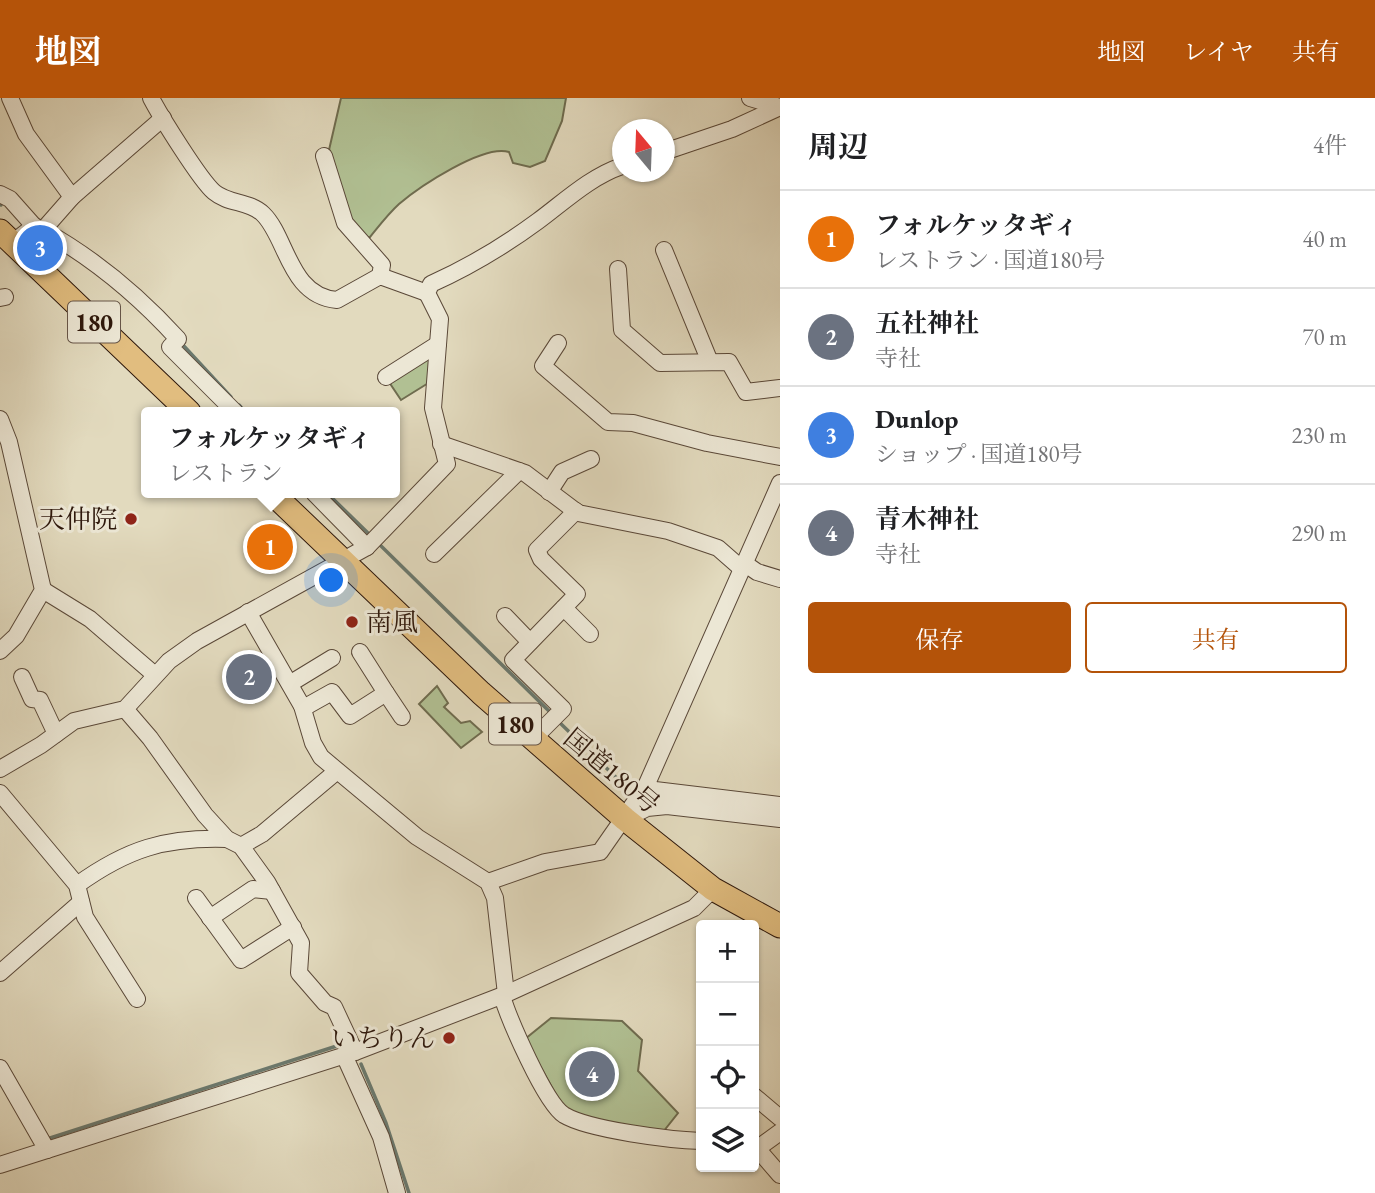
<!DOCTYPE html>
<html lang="ja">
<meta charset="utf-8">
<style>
body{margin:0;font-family:"EB Garamond","Noto Serif JP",serif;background:#f2f2f2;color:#202124}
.controls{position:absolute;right:21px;bottom:21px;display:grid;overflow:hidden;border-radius:7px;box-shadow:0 2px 5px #0004}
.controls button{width:63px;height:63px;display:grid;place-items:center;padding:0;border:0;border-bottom:2px solid #e0e0e0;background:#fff;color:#202124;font:35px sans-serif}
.compass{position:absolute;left:612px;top:21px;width:63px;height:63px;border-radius:50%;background:#fff;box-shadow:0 2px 5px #0004;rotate:341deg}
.you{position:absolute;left:332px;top:483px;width:24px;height:24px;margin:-18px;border:5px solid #fff;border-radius:50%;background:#1a73e8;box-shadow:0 0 0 10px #1a73e833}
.badge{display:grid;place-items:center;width:46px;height:46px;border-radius:50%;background:#b45309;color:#fff;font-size:23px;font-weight:700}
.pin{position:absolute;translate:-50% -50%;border:4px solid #fff;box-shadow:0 2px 7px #0006}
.popup{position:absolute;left:141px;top:309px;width:259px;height:91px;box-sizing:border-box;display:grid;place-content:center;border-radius:7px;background:#fff;filter:drop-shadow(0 2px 5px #0005);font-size:23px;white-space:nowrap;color:#757577}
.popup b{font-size:26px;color:#202124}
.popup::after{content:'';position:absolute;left:50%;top:100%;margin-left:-14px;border:14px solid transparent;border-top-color:#fff}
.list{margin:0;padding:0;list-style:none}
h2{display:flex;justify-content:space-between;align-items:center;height:91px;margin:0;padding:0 28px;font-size:30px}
h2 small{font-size:23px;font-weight:400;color:#757577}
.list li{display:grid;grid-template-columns:46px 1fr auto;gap:21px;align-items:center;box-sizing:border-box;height:98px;padding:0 28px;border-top:2px solid #e0e0e0}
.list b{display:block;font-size:26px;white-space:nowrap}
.list p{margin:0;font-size:23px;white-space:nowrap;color:#757577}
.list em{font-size:23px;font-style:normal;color:#757577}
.actions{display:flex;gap:14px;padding:21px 28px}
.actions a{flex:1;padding:16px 0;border:2px solid #b45309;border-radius:7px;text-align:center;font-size:24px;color:#b45309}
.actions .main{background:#b45309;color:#fff}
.icon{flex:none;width:38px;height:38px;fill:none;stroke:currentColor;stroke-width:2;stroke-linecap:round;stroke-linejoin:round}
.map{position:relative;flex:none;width:780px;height:1095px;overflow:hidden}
header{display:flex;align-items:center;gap:42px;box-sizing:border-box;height:98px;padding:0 35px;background:#b45309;color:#fff}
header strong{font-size:33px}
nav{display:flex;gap:38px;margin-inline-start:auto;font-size:24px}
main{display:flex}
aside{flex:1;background:#fff}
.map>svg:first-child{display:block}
.green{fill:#b1c093;stroke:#6f6c4f;stroke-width:2}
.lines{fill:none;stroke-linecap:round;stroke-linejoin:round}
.stream{stroke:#6b796e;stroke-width:3.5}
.minor-casing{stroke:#5a4838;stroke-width:18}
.highway-casing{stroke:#2d170b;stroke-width:25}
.minor{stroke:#ece7d5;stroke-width:16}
.highway{stroke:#e1bd7f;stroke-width:23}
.poi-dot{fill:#8f2418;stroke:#ece7d5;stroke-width:2.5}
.labels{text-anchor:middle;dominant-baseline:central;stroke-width:6;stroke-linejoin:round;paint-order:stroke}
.shield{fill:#ece7d5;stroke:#665548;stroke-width:2}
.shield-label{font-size:24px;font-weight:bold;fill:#2d170b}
.poi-label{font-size:26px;fill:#2d170b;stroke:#ece7d5;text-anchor:end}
.street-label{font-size:26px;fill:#2d170b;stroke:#ece7d5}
</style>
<header>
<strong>地図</strong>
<nav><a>地図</a><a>レイヤ</a><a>共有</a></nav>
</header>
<main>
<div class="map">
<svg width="780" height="1095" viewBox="0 0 780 1095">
<rect width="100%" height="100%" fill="#e2dabe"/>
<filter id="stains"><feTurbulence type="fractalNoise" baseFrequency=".00286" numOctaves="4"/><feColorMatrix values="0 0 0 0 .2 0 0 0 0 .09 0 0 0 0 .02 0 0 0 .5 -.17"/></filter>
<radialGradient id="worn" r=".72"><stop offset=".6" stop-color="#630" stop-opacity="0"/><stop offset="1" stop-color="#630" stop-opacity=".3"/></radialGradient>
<g class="green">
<path d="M341,0H566L562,23L545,63L530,69L513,65L509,54C483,46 419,89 399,106C388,116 379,128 370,139L362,140L352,127L329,52Z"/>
<polygon points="435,255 430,284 401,302 389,284"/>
<polygon points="437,588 448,605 444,609 461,625 470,623 482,634 461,650 419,606"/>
<polygon points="551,920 622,923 642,942 638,973 678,1015 663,1034 584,1021 565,1013 525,941"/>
</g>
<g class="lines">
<g class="stream">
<polyline points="0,106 1,107"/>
<polyline points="182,246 231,299"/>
<polyline points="239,307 245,314"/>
<polyline points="327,395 370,437"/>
<polyline points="378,445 552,616"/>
<polyline points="557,622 630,693 636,694"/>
<polyline points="361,966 386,1025 409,1095"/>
<polyline points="47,1041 346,945"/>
</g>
<g class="minor-casing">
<g id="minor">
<polyline points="10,0 26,36 72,99"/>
<path d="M151,0C161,19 200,82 214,94C228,106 250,103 263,116C287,139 289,198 337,202L380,178L427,195"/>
<polyline points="750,0 780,9"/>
<polyline points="664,54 732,31 780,9"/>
<polyline points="324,58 345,125 382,167 380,178"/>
<polyline points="0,96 10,101 34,128"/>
<path d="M43,132C95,161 138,197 178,241L170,249L235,314"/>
<polyline points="12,145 34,128 43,132 72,99 163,20"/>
<polyline points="664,152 710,264"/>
<polyline points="618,171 622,232 660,265 729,264 746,294 780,290"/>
<polyline points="0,200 5,199"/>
<polyline points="558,245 543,268 608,324 633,325 707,345 780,359"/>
<polyline points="386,279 438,246"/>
<polyline points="0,321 9,344 43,492 16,538 0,553"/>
<polyline points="441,346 525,375 578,415 668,433 718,450 742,471"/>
<polyline points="549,394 562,374 591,361"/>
<polyline points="314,395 367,449"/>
<polyline points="434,456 519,373"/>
<polyline points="744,465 757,474 780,481"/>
<polyline points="43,492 90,521 155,577"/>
<polyline points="564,510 590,536"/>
<polyline points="248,514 302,608 313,645 321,659 417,739 488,784 495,800 506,896"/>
<polyline points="505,518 530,544"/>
<polyline points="22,579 32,601 40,602 56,636"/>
<polyline points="291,585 332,560"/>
<polyline points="386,595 402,619"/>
<polyline points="302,608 307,608 332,594 350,618 386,595 360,554"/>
<polyline points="125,611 150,640 205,717 227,741 241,748 267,784 301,845 299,875 325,905 334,909 355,954"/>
<polyline points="532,642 563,611 513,562 577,496 541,461 537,452 576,413"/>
<path d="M0,671L41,647L74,623L125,611L169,563L197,543L367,449L447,366L433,310L440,221L427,195L431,186C469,169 504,148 538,123C565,103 590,79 622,68"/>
<polyline points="646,688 655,692 780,707"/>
<polyline points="0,695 77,787 85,819 137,901"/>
<polyline points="627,720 647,710 667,708 780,721"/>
<polyline points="241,748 262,736 337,673"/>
<polyline points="488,784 545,764 600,754 646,688 780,385"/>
<path d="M77,787C127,751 165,739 227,741"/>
<polyline points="196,800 241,862 293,829"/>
<polyline points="210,820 253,791 272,793"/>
<polyline points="0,875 81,804"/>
<path d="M502,898C509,921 545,1005 564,1017C589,1032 671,1042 701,1043"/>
<polyline points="344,957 381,1039 397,1095"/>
<polyline points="0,970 47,1052"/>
<polyline points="754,998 780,1020"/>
<polyline points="754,1047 780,1077"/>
<polyline points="758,1050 780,1034"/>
<polyline points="0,1067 355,954 506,896 694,810 713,791"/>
</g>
</g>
<g class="highway-casing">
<g id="highway">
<polyline points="0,133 189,314"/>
<polyline points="272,395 481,595 625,721 713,791 780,828"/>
</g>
</g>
<use href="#minor" class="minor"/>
<use href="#highway" class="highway"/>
</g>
<g class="poi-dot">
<circle cx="131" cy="421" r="7"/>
<circle cx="352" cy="524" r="7"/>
<circle cx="449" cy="940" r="7"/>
</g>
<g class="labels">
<g class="shield">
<rect x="68" y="203.5" width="52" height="41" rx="5"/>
<rect x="489" y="605.5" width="52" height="41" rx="5"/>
</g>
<g class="shield-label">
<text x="94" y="224">180</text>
<text x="515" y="626">180</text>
</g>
<g class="poi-label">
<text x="117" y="421">天仲院</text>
<text x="366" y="524" text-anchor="start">南風</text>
<text x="435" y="940">いちりん</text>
</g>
<g class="street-label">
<text transform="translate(612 673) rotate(40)">国道180号</text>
</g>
</g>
<rect width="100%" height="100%" filter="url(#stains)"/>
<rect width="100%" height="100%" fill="url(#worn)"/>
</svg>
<div class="controls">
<button>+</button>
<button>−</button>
<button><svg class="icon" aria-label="locate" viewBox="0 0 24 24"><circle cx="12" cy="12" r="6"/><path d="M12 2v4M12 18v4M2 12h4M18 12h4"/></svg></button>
<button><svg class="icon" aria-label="layers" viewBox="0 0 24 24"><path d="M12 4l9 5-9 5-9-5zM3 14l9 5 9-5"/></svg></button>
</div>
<svg class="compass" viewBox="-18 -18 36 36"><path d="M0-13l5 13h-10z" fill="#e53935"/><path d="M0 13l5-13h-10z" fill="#757577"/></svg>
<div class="you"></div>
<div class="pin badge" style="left:270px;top:449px;background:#e8710a">1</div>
<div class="popup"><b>フォルケッタギィ</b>レストラン</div>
<div class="pin badge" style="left:249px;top:579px;background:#6b7280">2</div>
<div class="pin badge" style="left:40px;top:150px;background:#3f7fe0">3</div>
<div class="pin badge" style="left:592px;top:976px;background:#6b7280">4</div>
</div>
<aside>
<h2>周辺<small>4件</small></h2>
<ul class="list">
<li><span class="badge" style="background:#e8710a">1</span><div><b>フォルケッタギィ</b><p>レストラン · 国道180号</p></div><em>40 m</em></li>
<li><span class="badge" style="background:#6b7280">2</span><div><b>五社神社</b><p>寺社</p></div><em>70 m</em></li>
<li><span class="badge" style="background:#3f7fe0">3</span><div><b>Dunlop</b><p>ショップ · 国道180号</p></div><em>230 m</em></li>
<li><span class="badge" style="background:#6b7280">4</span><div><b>青木神社</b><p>寺社</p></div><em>290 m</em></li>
</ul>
<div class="actions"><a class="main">保存</a><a>共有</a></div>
</aside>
</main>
